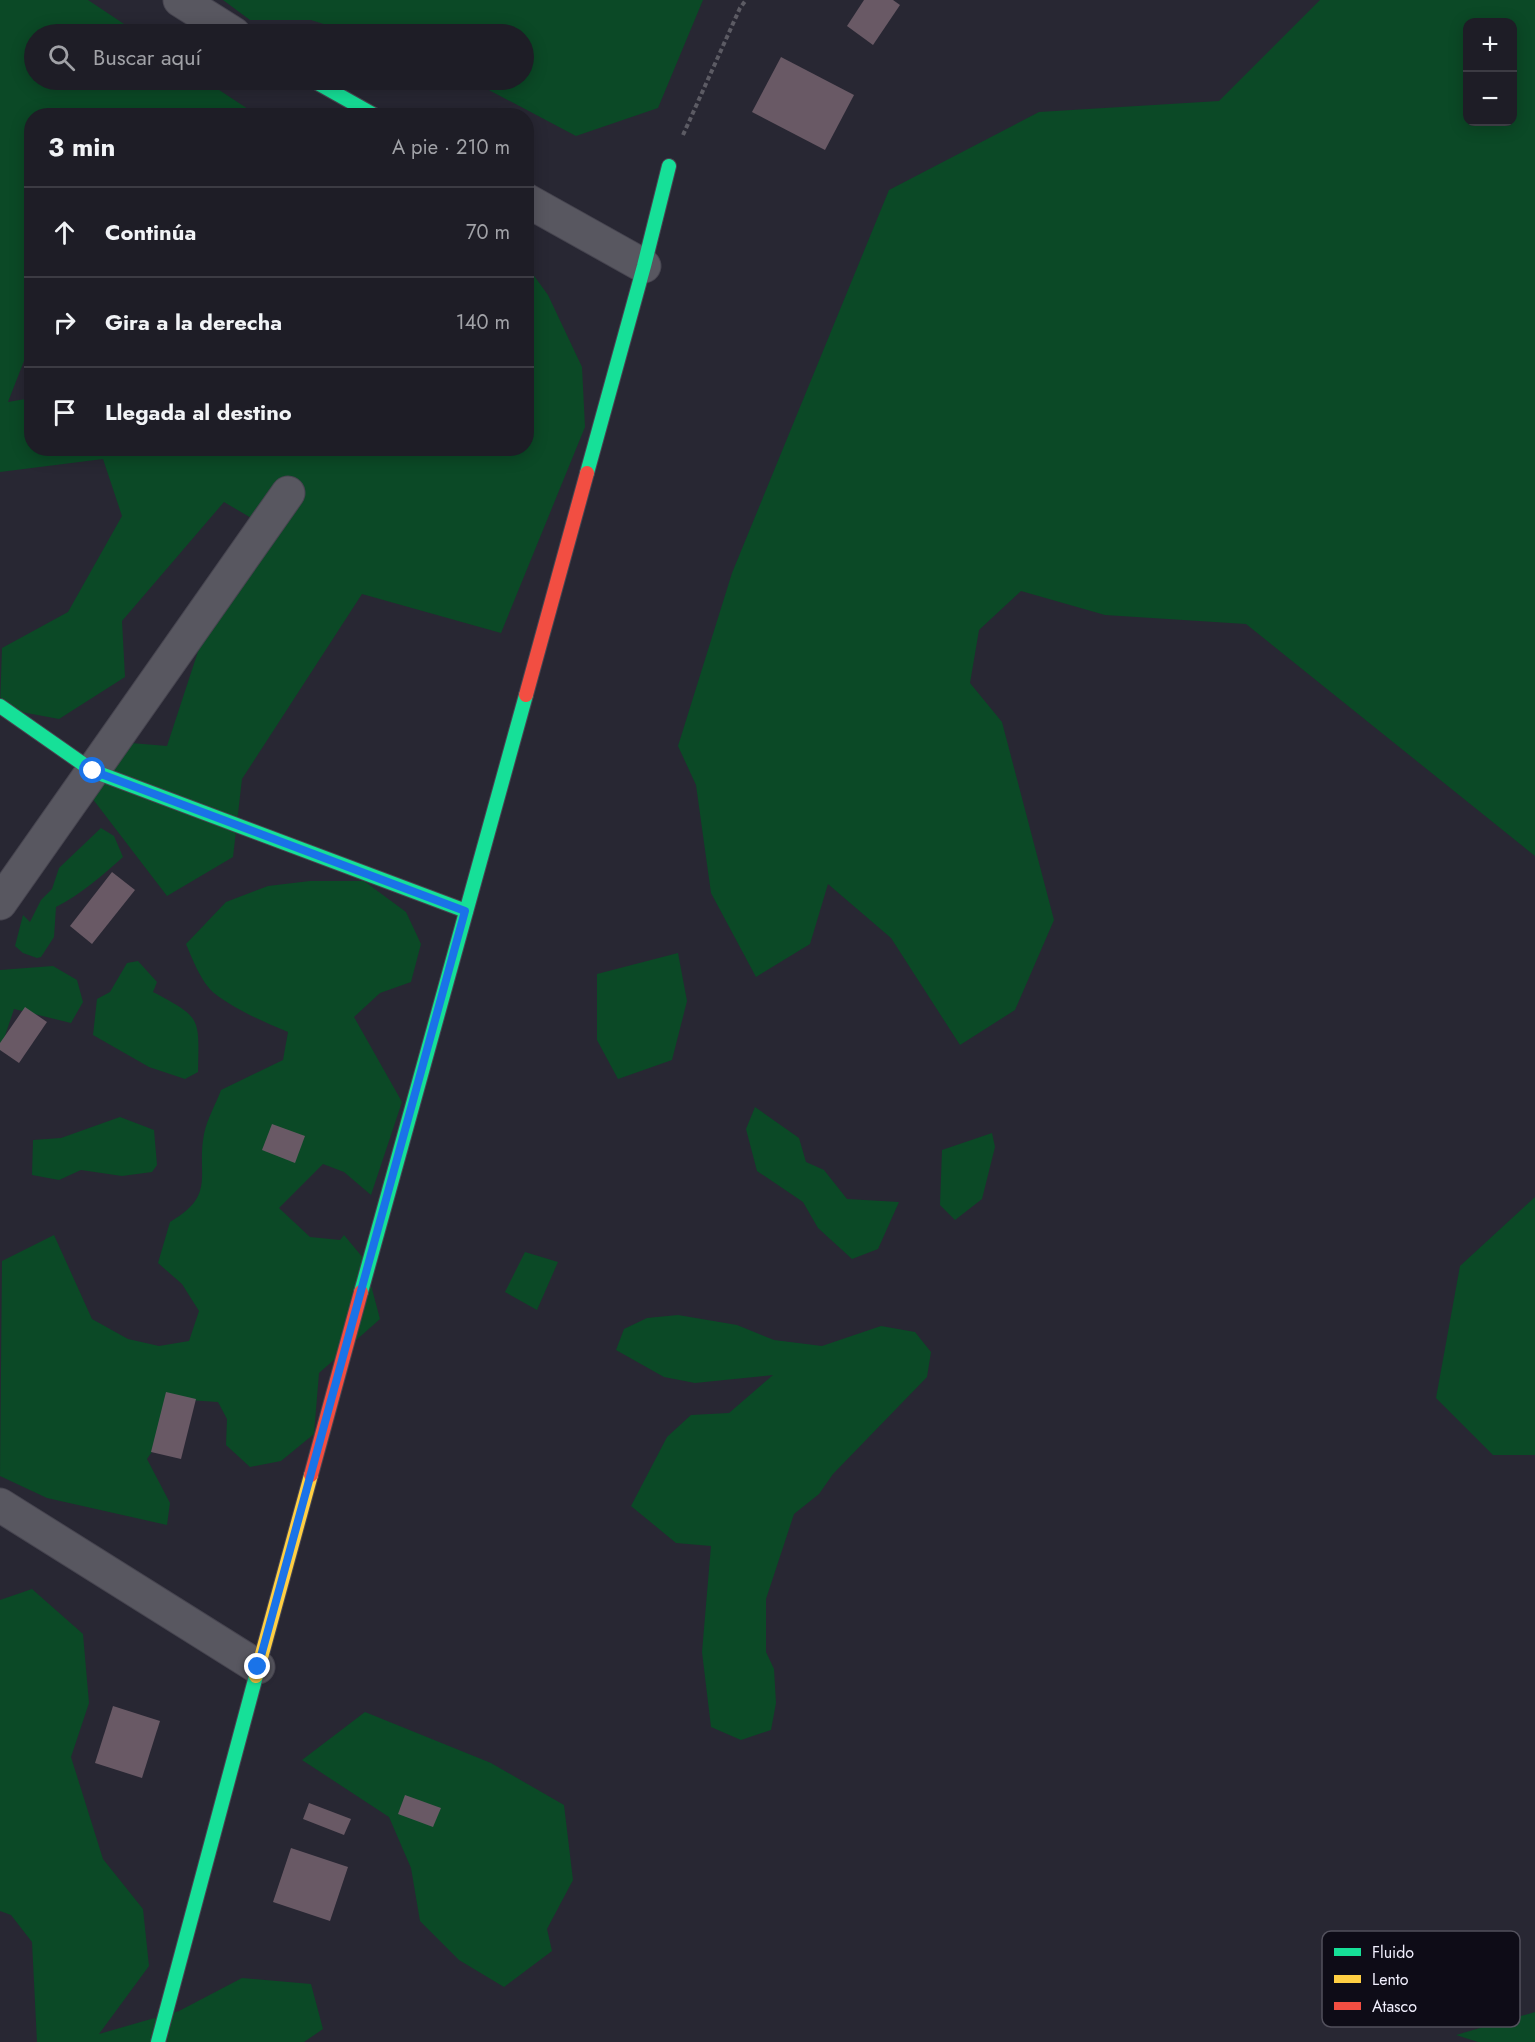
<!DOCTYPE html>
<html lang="es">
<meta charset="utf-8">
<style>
body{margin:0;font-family:Jost,sans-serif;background:#2b2a32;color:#f1f3f6}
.controls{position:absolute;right:18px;top:18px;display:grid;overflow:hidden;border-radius:12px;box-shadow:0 3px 15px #0003}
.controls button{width:54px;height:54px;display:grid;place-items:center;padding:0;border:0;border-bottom:2px solid #3c3b43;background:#1e1d26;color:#f1f3f6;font:30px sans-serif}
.stop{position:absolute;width:18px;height:18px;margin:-14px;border:4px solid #1a73e8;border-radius:50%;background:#fff}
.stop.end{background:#1a73e8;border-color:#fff;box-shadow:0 2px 6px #0008}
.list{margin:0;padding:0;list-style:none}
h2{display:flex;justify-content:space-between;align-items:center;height:78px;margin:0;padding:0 24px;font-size:26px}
h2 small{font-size:20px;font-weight:400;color:#a1a2a7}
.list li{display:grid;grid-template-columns:39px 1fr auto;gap:18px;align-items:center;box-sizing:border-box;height:90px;padding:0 24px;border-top:2px solid #3c3b43}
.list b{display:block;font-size:22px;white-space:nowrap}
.list em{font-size:20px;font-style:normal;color:#a1a2a7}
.icon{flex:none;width:33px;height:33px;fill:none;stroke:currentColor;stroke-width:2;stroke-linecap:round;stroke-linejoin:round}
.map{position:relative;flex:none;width:1535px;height:2042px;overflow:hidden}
.search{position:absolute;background:#1e1d26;box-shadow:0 3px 15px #0003;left:24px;top:24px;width:510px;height:66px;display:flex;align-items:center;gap:15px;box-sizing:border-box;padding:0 21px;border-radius:33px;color:#a1a2a7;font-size:22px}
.panel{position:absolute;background:#1e1d26;box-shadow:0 3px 15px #0003;left:24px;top:108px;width:510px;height:348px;border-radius:24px}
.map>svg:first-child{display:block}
.green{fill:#0b4926;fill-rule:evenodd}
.building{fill:#695965}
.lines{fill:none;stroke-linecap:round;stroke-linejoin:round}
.street-casing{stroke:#474550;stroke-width:35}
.fast-casing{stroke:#474550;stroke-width:16}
.slow-casing{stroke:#474550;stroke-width:16}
.jam-casing{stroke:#474550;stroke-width:16}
.path{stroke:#5c5b64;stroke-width:4;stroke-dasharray:4.5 3;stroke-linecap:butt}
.street{stroke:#585760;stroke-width:33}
.fast{stroke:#16e098;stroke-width:14}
.slow{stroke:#ffcf43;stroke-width:14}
.jam{stroke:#f24e42;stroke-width:14}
.route{stroke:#1a73e8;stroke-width:8}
.key{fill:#0e0c17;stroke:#52505c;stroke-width:1.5}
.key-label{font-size:16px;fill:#f1effd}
</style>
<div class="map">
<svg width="1535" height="2042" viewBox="0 0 1535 2042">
<rect width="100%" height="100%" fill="#282733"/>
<g class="green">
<polygon points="0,0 88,0 139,34 34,34 34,80 204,80 257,115 32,116 31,343 8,402 31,398 32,448 526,448 527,266 548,295 582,367 585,427 501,633 362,594 242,779 233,857 167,896 92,798 131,743 167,746 206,627 263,525 224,502 122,621 125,677 59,719 0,708 2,648 68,612 122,516 103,459 0,472"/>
<polygon points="223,0 703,0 658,108 576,136 470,80 524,80 524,34 355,34 311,20 250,20"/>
<path d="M1320,0H1535V856L1246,624L1105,615L1021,591L979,630L970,683L1002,722L1054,920L1015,1010L960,1045L891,938L828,884L810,944L756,977L711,893L696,785L678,746L732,573L889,190L1039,112L1219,101ZM1468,22H1512V122H1468Z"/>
<path d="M101,828L114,836L123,857C102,876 81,894 56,907L54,937L41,957L37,958L23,953L15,946L23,915L30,922L41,900L52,889L59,868Z"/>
<path d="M310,881H364L406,912L421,944L411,982L380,993L354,1017L402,1102L371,1195L344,1172L323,1164L279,1208L310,1237L340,1240L344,1235L364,1259L380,1319L319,1373L314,1434L281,1461L250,1467L226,1445L227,1419L218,1402L188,1400L147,1459L170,1503L167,1525L47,1498L0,1476L2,1261L54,1235L92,1319L128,1339L159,1346L189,1341L199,1311L182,1284L158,1263L170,1222C217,1195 196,1175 204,1134C207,1119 216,1104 221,1090L283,1060L288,1032C264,1022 234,1009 214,993C201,982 192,958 186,944L226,902L268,886Z"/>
<polygon points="678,953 687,1001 672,1060 618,1079 597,1040 597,974"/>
<path d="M138,961L157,982L153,992C202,1018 199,1017 198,1072L185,1079L149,1067L93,1035L97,999L110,992L127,963Z"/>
<polygon points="53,966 77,980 83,1002 71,1023 14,1009 0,1051 0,970"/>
<polygon points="755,1107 799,1138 806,1162 824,1170 847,1199 899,1202 878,1249 852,1259 818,1228 803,1202 757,1171 746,1129"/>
<polygon points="120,1117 154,1130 157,1165 152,1172 122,1176 81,1170 59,1180 32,1175 33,1140 61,1138"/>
<polygon points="992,1133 995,1147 982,1199 955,1220 940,1205 942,1150"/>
<polygon points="1535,1197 1535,1455 1493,1455 1436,1398 1460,1266"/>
<polygon points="525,1252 558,1262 537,1310 505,1292"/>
<polygon points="678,1315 737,1325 774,1340 822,1346 881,1326 915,1332 931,1352 927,1377 833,1474 819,1494 794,1514 766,1599 766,1652 774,1669 776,1703 771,1730 741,1740 711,1727 702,1652 711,1546 676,1543 631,1506 667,1437 691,1415 729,1413 773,1375 695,1383 664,1377 616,1350 624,1329 647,1318"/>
<polygon points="32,1589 83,1634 89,1703 71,1757 103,1859 143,1909 149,1966 99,2034 179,2011 242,1978 311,1984 323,2029 304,2042 37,2042 32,1942 11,1915 0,1911 0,1600"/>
<polygon points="365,1712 491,1763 564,1805 573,1880 547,1929 552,1951 504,1987 459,1960 420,1921 411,1868 389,1817 302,1760"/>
<polygon points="1535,2012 1535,2042 1478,2042 1456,2035"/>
</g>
<g class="building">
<polygon points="864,0 893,0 900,5 873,45 847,26"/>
<polygon points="781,57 854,95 825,150 752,112"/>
<polygon points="112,872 135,890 92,944 70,926"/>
<polygon points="25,1007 47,1022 19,1063 0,1050 0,1043"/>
<polygon points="272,1124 305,1136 295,1163 262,1150"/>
<polygon points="166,1392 196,1399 181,1459 151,1452"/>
<polygon points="113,1706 160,1721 142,1778 95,1763"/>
<polygon points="405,1795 441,1808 433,1827 398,1814"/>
<polygon points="309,1803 351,1819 344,1835 303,1819"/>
<polygon points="291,1848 348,1867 330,1921 273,1902"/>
</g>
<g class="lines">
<g class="street-casing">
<g id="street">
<polyline points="180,0 234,34"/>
<polyline points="526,200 644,266"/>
<polyline points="0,903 288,493"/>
<polyline points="0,1505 258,1667"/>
</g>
</g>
<g class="fast-casing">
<g id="fast">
<polyline points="312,80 376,116"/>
<polyline points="587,473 644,266 669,166"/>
<polyline points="0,706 93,771 466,911"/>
<polyline points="361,1292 526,695"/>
<polyline points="158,2042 256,1676"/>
</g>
</g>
<g class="slow-casing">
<polyline id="slow" points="256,1676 311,1475"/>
</g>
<g class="jam-casing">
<g id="jam">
<polyline points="526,695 587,473"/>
<polyline points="311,1475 361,1292"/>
</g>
</g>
<polyline class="path" points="683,135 740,8 746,0"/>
<use href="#street" class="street"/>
<use href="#fast" class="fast"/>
<use href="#slow" class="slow"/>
<use href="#jam" class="jam"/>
</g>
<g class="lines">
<polyline class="route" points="93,771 465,911 258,1667"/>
</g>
<rect x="1322" y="1931" width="198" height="96" rx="9" class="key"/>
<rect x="1334" y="1948" width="27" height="8" fill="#16e098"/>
<rect x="1334" y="1975" width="27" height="8" fill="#ffcf43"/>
<rect x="1334" y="2002" width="27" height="8" fill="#f24e42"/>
<g class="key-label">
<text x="1372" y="1958">Fluido</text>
<text x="1372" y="1985">Lento</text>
<text x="1372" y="2012">Atasco</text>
</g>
</svg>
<div class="controls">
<button>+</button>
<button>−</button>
</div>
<div class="stop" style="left:93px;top:771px"></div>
<div class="stop end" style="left:258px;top:1667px"></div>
<div class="search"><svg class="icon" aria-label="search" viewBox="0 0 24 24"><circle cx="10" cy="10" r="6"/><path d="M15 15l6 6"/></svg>Buscar aquí</div>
<section class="panel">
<h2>3 min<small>A pie · 210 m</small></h2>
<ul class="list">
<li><svg class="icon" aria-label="ahead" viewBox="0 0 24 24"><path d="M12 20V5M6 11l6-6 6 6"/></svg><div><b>Continúa</b></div><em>70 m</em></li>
<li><svg class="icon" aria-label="right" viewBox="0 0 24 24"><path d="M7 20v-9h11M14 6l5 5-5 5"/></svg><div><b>Gira a la derecha</b></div><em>140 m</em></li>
<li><svg class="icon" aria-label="arrive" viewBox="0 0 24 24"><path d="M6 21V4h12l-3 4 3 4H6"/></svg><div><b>Llegada al destino</b></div></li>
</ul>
</section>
</div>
